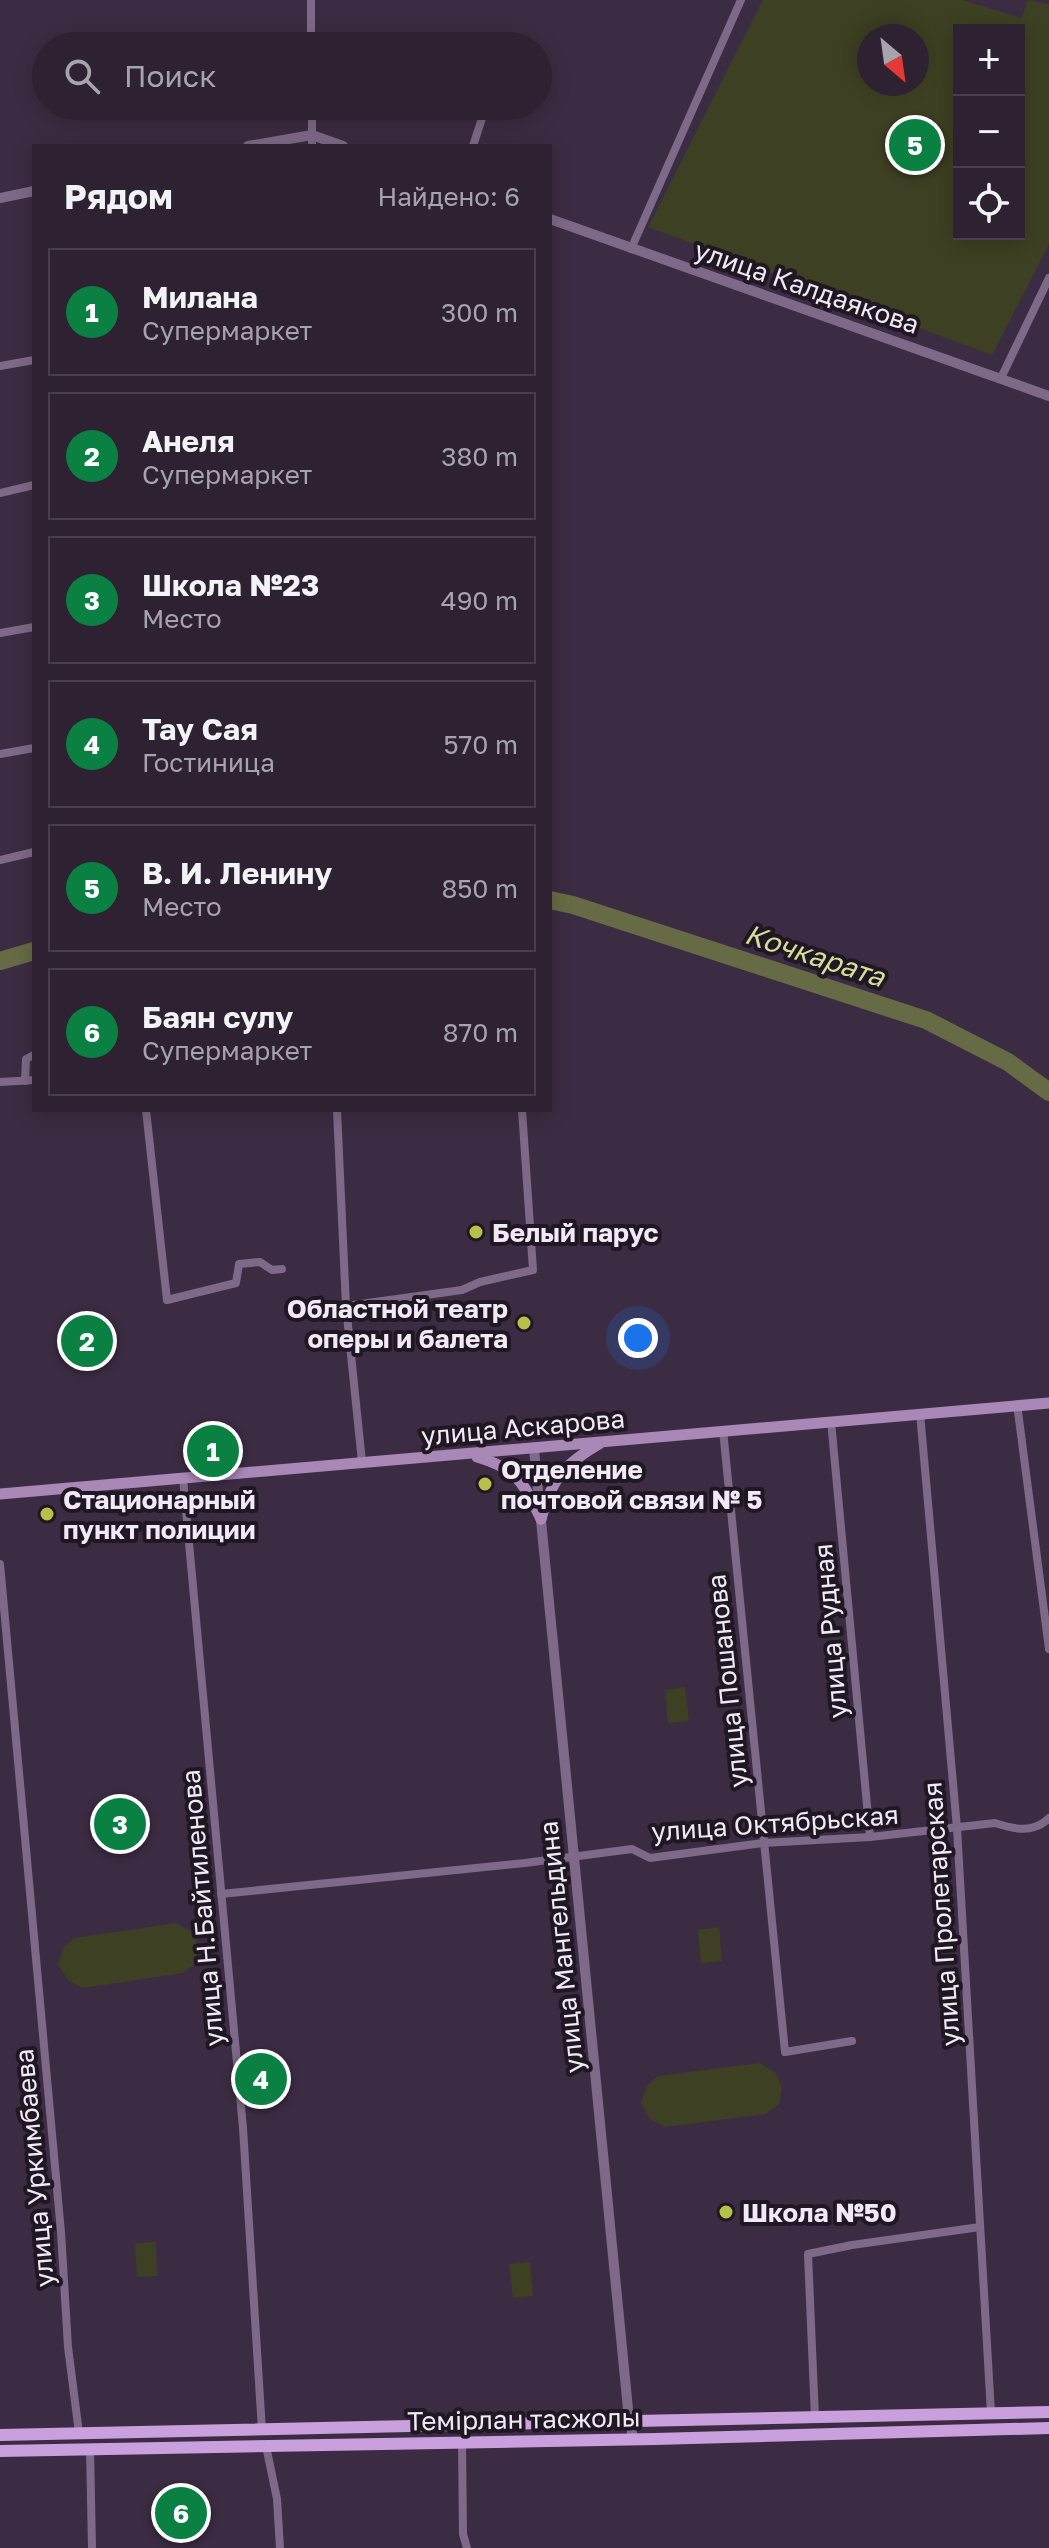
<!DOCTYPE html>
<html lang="ru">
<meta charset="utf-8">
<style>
body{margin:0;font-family:"Golos Text",sans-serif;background:#35293a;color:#f1f3f6}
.controls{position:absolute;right:24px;top:24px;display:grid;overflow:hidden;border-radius:0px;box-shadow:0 4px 20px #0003}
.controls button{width:72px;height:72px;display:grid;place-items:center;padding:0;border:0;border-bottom:2px solid #483e4d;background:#2d2132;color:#f1f3f6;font:40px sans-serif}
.compass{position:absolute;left:857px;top:24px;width:72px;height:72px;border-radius:50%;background:#2d2132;box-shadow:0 4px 20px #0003;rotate:151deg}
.you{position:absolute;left:638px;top:1338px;width:28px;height:28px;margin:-20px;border:6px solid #fff;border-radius:50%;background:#1a73e8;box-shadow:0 0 0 12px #1a73e833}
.badge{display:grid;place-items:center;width:52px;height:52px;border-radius:50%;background:#0b8043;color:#fff;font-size:26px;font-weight:700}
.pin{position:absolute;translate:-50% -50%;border:4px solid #fff;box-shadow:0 2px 8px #0006}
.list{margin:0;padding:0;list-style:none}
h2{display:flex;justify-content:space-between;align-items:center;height:104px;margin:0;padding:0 32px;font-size:34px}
h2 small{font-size:26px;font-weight:400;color:#a7a3ac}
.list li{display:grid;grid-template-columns:52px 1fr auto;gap:24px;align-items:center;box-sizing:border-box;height:128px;margin:0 16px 16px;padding:0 16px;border:2px solid #483e4d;border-radius:0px}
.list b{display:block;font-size:30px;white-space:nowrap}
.list p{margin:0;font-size:26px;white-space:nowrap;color:#a7a3ac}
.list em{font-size:26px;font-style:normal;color:#a7a3ac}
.icon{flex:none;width:44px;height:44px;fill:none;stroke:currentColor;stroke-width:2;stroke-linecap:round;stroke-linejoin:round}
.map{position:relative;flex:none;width:1049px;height:2548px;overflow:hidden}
.search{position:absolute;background:#2d2132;box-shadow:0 4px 20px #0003;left:32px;top:32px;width:520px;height:88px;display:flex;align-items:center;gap:20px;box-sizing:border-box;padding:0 28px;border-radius:44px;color:#a7a3ac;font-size:30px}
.panel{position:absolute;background:#2d2132;box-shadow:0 4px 20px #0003;left:32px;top:144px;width:520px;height:968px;border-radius:0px}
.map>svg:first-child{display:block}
.green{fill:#3d4022;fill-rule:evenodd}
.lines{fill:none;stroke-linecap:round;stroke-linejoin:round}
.river{stroke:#676b45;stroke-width:18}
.minor{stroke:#7e6a88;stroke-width:8}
.tertiary{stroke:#7e6a88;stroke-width:10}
.secondary{stroke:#a988b8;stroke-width:11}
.primary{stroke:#c99fde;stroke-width:12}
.poi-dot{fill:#b8c147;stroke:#1f1822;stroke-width:3}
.labels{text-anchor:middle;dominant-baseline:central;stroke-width:8;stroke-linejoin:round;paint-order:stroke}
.street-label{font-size:26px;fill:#f2e8f7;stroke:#1f1822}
.poi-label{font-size:26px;font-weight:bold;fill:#f2e8f7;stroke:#1f1822;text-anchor:start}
.water-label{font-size:28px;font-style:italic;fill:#d5dd9a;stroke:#1f1822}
</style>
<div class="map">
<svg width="1049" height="2548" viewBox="0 0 1049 2548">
<rect width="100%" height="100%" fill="#3c2c43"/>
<g class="green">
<path d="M763,0H962L1022,18L1028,0L1049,4V244L992,355L648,227ZM959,30H1019V234H959ZM917,36V84H869V36Z"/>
<polygon points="685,1687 689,1721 668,1723 665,1690"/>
<polygon points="176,1923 193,1932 198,1947 196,1963 183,1973 82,1988 68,1980 58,1965 64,1947 75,1938"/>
<polygon points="719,1927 722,1961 701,1963 698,1930"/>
<polygon points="759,2063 776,2073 782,2088 779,2104 766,2114 665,2127 650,2119 641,2103 647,2086 658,2076"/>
<polygon points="156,2242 157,2276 137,2277 135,2243"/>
<polygon points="530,2262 533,2296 513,2298 509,2264"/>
</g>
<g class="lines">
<g class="river">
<polyline points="550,900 573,905 926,1020 1008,1062 1049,1092"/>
<polyline points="0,961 34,951"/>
</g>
<g class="minor">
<polyline points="311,0 311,46"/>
<polyline points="312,106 312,146"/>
<polyline points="473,146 486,106"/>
<polyline points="631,249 741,0"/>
<polyline points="0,366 34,360"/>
<polyline points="1001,378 1049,278"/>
<polyline points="0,493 34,485"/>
<polyline points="0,633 34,627"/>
<polyline points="0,754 34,748"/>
<polyline points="0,860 34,852"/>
<polyline points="25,1081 26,1059 34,1055"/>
<polyline points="0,1082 34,1080"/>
<polyline points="146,1110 167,1300 236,1283 239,1264 260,1262 272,1270 282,1269"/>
<polyline points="337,1110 346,1306 362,1462"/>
<polyline points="346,1306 462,1290 480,1282 533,1270 522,1110"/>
<polyline points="1017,1404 1049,1649"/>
<polyline points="920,1413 957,1828 991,2413"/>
<polyline points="831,1421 870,1837"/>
<polyline points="723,1430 785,2052 852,2041"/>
<polyline points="183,1478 243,2128 262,2430"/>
<polyline points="0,1564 61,2232 68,2347 79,2433"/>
<path d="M221,1894L525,1863L632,1849L650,1858L763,1843L870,1837L995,1823C1014,1829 1033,1834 1049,1818"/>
<polyline points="815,2418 808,2254 852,2245 980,2227"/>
<polyline points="462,2443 463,2534 467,2548"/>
<polyline points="266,2446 277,2499 280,2548"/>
<polyline points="90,2449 92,2548"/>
</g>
<g class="tertiary">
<polyline points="248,146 312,135 343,146"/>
<polyline points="0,198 34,191"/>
<polyline points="550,219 1049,396"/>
<polyline points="534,1449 628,2409 633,2439"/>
</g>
<g class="secondary">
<path d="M477,1457C516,1468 524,1483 541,1519"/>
<polyline points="0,1494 1049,1403"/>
<path d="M541,1519C552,1479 563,1465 599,1444"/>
</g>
<g class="primary">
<polyline points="0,2435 1049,2412"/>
<polyline points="0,2451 655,2439 1049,2428"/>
</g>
</g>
<g class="poi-dot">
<circle cx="476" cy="1232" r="8"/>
<circle cx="524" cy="1323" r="8"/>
<circle cx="485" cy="1484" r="8"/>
<circle cx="47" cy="1514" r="8"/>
<circle cx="726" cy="2212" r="8"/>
</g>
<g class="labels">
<g class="street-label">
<text transform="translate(807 287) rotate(19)">улица Калдаякова</text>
<text transform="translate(523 1427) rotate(-5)">улица Аскарова</text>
<text transform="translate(830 1631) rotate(-95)">улица Рудная</text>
<text transform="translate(727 1681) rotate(-96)">улица Пошанова</text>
<text transform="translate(775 1823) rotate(-4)">улица Октябрьская</text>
<text transform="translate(202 1908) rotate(-95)">улица Н.Байтиленова</text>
<text transform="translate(941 1914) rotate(-94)">улица Пролетарская</text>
<text transform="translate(561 1947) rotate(-96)">улица Мангельдина</text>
<text transform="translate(34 2168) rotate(-95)">улица Уркимбаева</text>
<text transform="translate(524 2419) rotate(-1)">Темірлан тасжолы</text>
</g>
<g class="poi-label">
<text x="492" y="1232">Белый парус</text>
<text x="508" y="1308" text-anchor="end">Областной театр<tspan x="508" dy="30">оперы и балета</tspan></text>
<text x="501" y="1469">Отделение<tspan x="501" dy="30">почтовой связи № 5</tspan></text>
<text x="63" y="1499">Стационарный<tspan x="63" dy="30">пункт полиции</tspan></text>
<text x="742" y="2212">Школа №50</text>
</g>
<g class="water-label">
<text transform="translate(815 955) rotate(18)">Кочкарата</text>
</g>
</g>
</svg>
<div class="controls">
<button>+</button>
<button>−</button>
<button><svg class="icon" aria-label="locate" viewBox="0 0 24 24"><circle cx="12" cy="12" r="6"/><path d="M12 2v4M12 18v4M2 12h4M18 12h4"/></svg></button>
</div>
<svg class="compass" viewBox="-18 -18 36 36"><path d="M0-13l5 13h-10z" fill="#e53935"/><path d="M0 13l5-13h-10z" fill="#a7a3ac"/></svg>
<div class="you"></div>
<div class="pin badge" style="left:213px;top:1451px">1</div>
<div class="pin badge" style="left:87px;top:1341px">2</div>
<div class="pin badge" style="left:120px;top:1824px">3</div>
<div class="pin badge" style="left:261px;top:2079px">4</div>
<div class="pin badge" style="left:915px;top:145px">5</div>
<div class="pin badge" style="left:181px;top:2513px">6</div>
<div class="search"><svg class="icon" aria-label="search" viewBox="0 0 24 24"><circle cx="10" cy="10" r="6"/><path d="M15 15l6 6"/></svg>Поиск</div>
<section class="panel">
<h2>Рядом<small>Найдено: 6</small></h2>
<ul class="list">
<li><span class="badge">1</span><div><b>Милана</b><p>Супермаркет</p></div><em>300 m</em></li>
<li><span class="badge">2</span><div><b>Анеля</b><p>Супермаркет</p></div><em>380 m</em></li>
<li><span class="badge">3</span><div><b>Школа №23</b><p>Место</p></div><em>490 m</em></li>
<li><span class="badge">4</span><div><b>Тау Сая</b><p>Гостиница</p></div><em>570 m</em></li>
<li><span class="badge">5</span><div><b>В. И. Ленину</b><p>Место</p></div><em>850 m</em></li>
<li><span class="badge">6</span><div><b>Баян сулу</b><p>Супермаркет</p></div><em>870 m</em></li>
</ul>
</section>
</div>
